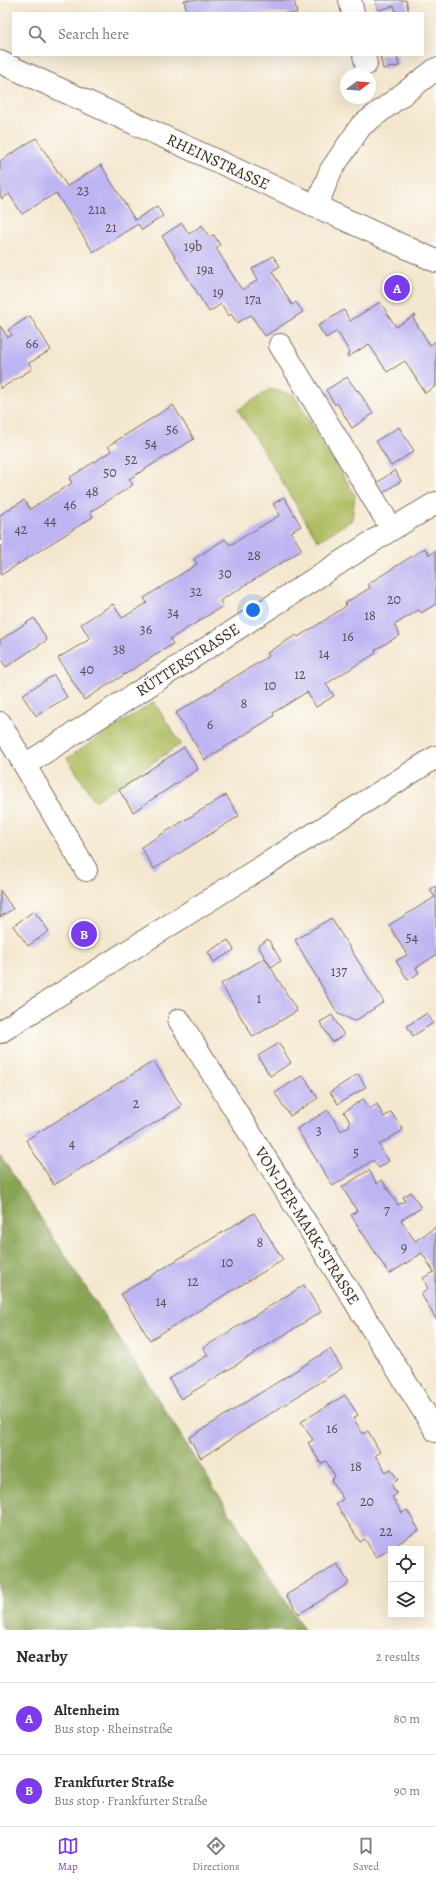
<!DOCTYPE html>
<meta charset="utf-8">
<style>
body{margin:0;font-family:Alegreya,serif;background:#f2f2f3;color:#2b2b33}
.controls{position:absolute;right:12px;bottom:12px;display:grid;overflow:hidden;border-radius:0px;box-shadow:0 4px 16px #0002}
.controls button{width:36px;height:36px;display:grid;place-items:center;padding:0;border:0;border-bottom:1px solid #e1e1e2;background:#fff;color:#2b2b33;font:20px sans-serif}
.compass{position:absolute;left:340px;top:68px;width:36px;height:36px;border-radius:50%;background:#fff;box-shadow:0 4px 16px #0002;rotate:74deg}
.you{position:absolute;left:253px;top:610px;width:14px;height:14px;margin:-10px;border:3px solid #fff;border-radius:50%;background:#1a73e8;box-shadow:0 0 0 6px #1a73e833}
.badge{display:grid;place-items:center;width:26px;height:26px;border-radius:50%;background:#7c3aed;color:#fff;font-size:13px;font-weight:700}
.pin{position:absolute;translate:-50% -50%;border:2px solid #fff;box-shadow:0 1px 4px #0006}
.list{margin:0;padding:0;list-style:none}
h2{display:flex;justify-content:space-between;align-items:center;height:52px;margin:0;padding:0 16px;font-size:17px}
h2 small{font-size:13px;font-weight:400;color:#7c7c81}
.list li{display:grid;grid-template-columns:26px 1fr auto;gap:12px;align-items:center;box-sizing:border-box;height:72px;padding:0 16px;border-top:1px solid #e1e1e2}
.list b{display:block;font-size:15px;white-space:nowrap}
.list p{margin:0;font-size:13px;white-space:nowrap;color:#7c7c81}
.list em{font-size:13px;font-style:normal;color:#7c7c81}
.icon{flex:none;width:22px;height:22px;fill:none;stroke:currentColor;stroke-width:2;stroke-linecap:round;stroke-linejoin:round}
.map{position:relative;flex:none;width:436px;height:1630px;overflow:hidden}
.search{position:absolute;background:#fff;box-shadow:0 4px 16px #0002;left:12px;right:12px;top:12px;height:44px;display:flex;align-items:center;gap:10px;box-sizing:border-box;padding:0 14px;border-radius:0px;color:#7c7c81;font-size:15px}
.sheet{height:196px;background:#fff}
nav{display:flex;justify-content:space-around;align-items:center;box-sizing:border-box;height:56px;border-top:1px solid #e1e1e2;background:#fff;font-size:11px;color:#7c7c81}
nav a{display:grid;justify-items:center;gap:2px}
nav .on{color:#7c3aed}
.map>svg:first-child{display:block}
.green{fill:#aebc5f;stroke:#74733e}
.forest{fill:#8aa456;stroke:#62673a}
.building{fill:#beb4f2}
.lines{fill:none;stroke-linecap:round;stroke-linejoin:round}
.minor-casing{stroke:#7c6c5c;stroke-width:24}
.major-casing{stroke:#7c6c5c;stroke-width:24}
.minor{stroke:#fff;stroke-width:22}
.major{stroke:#fff;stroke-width:22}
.labels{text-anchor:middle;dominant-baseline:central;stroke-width:3;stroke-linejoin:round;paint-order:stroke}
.number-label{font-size:14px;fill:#5c4c53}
.street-label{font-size:16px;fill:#3b2a1e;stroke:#fdfcf7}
</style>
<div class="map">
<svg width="436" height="1630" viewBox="0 0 436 1630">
<rect width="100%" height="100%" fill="#fdfcf7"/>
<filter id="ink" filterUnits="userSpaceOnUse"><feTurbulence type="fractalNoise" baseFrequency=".025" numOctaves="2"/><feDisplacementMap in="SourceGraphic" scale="8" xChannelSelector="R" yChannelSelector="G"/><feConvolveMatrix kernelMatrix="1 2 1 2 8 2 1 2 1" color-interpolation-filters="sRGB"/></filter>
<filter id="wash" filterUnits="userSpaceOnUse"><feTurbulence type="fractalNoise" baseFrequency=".012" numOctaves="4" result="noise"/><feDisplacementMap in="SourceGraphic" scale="16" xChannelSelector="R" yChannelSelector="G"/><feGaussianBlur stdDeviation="0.9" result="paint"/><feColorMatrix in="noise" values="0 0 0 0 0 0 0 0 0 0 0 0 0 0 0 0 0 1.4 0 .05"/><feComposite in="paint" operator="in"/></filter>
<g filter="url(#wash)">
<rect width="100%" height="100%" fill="#f4e7cf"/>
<g class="green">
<polygon points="270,389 294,395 355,495 352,520 318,541 238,410"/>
<polygon points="154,702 181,744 95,801 67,758"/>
</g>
<polygon class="forest" points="0,1155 144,1377 304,1630 3,1630 0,1625"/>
<g id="blocks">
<g class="building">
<polygon points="184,0 294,0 297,13 187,13"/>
<polygon points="375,0 406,0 409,13 396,13 394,6 378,10"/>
<polygon points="380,55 397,55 399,66 383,69"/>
<polygon points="36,138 67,186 101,165 135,220 157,206 163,216 142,230 138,224 93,252 56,193 22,214 9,194 2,199 0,195 0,161"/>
<polygon points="182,223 189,234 202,225 209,237 214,235 220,245 216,248 242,290 258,280 252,269 273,256 280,266 272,271 292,305 296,302 303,312 265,336 251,315 237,323 231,314 229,316 221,304 209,312 162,236"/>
<polygon points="380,302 396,327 415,315 416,316 413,318 430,345 436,341 436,386 425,393 405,361 387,372 369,344 348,357 347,355 350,353 337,331 326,338 318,326 344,310 350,321"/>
<polygon points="30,316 51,350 29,363 32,369 0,389 0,326 8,337 12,335 8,330"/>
<polygon points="347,377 357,391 358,390 373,414 352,428 337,403 335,405 326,390"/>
<polygon points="173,405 194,439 129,479 133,485 90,512 93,517 1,575 0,515 24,500 30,509 72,483 69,478 111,451 108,446"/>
<polygon points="399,427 414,451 391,466 376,441"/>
<polygon points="395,470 401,481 383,493 377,483"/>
<polygon points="284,497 301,526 291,532 302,550 220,601 223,606 170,639 173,644 84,700 58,658 90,639 81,624 113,604 122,618 147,603 144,598 197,564 194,559 225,539 230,545 280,515 273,504"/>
<polygon points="425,548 429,555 436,551 436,604 421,613 419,610 394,625 400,635 375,650 376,653 326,684 334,696 316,707 307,692 273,713 274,716 205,760 176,713 269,656 267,653 296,635 298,637 322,622 346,606 345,603 370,588 368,584"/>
<polygon points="34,618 47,640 6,667 0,658 0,640"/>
<polygon points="54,675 67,697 36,716 22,695"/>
<polygon points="184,747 198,769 133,812 119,790"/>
<polygon points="226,795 239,816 154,869 141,847"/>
<polygon points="436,886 436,955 416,968 419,973 408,980 396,961 407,955 389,925 435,897 430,889"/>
<polygon points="0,890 13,909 0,917"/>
<polygon points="34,911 49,931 28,946 13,926"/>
<polygon points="331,918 384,1002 355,1021 338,1014 295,940"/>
<polygon points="268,939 281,961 271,967 258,946"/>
<polygon points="228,940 234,950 214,962 208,952"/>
<polygon points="265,958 297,1011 253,1037 221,984"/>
<polygon points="427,1013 433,1023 413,1036 407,1026"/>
<polygon points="332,1015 344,1035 332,1042 320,1022"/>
<polygon points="279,1043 291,1063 270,1076 258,1056"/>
<polygon points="154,1061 182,1106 54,1185 26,1140"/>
<polygon points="358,1074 366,1087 338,1104 330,1092"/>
<polygon points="303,1075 318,1098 290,1116 275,1093"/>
<polygon points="363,1099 370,1109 377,1104 384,1117 391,1112 403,1130 379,1145 389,1161 379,1168 373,1160 333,1186 297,1129 328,1110 341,1131 349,1126 350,1122 344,1112"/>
<polygon points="369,1170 377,1184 382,1180 398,1205 405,1201 403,1197 411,1192 421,1208 401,1220 415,1241 436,1227 436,1319 421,1294 428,1289 423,1278 434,1272 422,1253 389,1274 351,1215 357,1211 342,1187"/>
<polygon points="254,1213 283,1260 150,1340 121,1294"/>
<polygon points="304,1285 321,1312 181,1399 169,1379 208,1355 203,1348"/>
<polygon points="330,1349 342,1368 201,1458 189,1438"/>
<polygon points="345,1395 358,1415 353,1418 363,1434 368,1431 380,1452 375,1455 386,1472 391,1469 398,1480 391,1484 397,1494 392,1497 402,1513 407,1510 419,1530 376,1558 365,1539 360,1542 336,1504 343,1499 331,1480 335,1476 326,1461 321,1464 308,1443 313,1440 301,1422"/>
<polygon points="337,1564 349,1583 299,1614 286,1595"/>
</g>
</g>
</g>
<g filter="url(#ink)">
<use href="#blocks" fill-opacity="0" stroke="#7c6c5c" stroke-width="1"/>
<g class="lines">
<g class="minor-casing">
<g id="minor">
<polyline points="350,0 353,13"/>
<polyline points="364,55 366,64"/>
<polyline points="0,62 436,261"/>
<polyline points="316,207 331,170 361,126 436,69"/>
<polyline points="280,345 392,529"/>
<polyline points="0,723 86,870"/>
<polyline points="25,765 392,529 436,503"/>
<polyline points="179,1020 436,1431"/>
</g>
</g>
<g class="major-casing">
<polyline id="major" points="0,1032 436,757"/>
</g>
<use href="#minor" class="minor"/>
<use href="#major" class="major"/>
</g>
</g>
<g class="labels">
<g class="number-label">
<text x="83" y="190">23</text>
<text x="97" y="209">21a</text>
<text x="111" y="227">21</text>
<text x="193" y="246">19b</text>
<text x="205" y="269">19a</text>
<text x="218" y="292">19</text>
<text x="253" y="299">17a</text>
<text x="32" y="343">66</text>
<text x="172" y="429">56</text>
<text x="151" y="443">54</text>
<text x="131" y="459">52</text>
<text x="110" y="472">50</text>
<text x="92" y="491">48</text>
<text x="70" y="504">46</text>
<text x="50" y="520">44</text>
<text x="21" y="529">42</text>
<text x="254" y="555">28</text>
<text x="225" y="573">30</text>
<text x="196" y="591">32</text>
<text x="394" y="599">20</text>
<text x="173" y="612">34</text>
<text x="370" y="615">18</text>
<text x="146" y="629">36</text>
<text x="348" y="636">16</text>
<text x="119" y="649">38</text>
<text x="324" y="653">14</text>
<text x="87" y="669">40</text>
<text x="300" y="674">12</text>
<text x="270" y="685">10</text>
<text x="244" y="703">8</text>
<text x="210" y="724">6</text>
<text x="412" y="937">54</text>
<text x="339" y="971">137</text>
<text x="259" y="998">1</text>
<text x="136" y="1103">2</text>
<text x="319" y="1130">3</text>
<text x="72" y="1143">4</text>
<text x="356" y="1152">5</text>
<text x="387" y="1210">7</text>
<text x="260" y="1242">8</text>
<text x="404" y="1247">9</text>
<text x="227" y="1262">10</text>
<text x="193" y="1281">12</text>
<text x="161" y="1301">14</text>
<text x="332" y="1428">16</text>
<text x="356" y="1466">18</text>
<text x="367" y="1501">20</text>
<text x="386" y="1531">22</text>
</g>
<g class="street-label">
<text transform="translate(218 162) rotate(25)">RHEINSTRASSE</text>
<text transform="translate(188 660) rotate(-33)">RÜTTERSTRASSE</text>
<text transform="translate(307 1226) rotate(58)">VON-DER-MARK-STRASSE</text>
</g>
</g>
</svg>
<div class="controls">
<button><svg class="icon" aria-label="locate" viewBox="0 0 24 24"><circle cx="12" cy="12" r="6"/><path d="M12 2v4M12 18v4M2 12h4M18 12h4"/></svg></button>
<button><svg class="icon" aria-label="layers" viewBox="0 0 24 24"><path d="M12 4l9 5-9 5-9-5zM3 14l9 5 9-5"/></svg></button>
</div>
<svg class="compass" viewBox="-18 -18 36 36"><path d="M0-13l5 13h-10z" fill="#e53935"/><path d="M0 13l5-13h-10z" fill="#7c7c81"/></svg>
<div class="you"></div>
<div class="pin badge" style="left:397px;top:288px">A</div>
<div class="pin badge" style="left:84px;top:934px">B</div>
<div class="search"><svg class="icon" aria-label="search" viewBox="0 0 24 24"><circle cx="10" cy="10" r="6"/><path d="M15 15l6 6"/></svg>Search here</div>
</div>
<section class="sheet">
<h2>Nearby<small>2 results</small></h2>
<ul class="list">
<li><span class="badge">A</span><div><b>Altenheim</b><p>Bus stop · Rheinstraße</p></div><em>80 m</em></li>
<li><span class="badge">B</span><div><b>Frankfurter Straße</b><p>Bus stop · Frankfurter Straße</p></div><em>90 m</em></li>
</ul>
</section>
<nav>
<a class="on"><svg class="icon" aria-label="map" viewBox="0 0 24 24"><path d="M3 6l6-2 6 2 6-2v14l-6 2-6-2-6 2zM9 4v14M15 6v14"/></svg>Map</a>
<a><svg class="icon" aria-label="directions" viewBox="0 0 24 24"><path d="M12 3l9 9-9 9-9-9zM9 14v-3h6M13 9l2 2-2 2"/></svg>Directions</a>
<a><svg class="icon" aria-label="saved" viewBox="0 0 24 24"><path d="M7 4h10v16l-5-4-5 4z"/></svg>Saved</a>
</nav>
